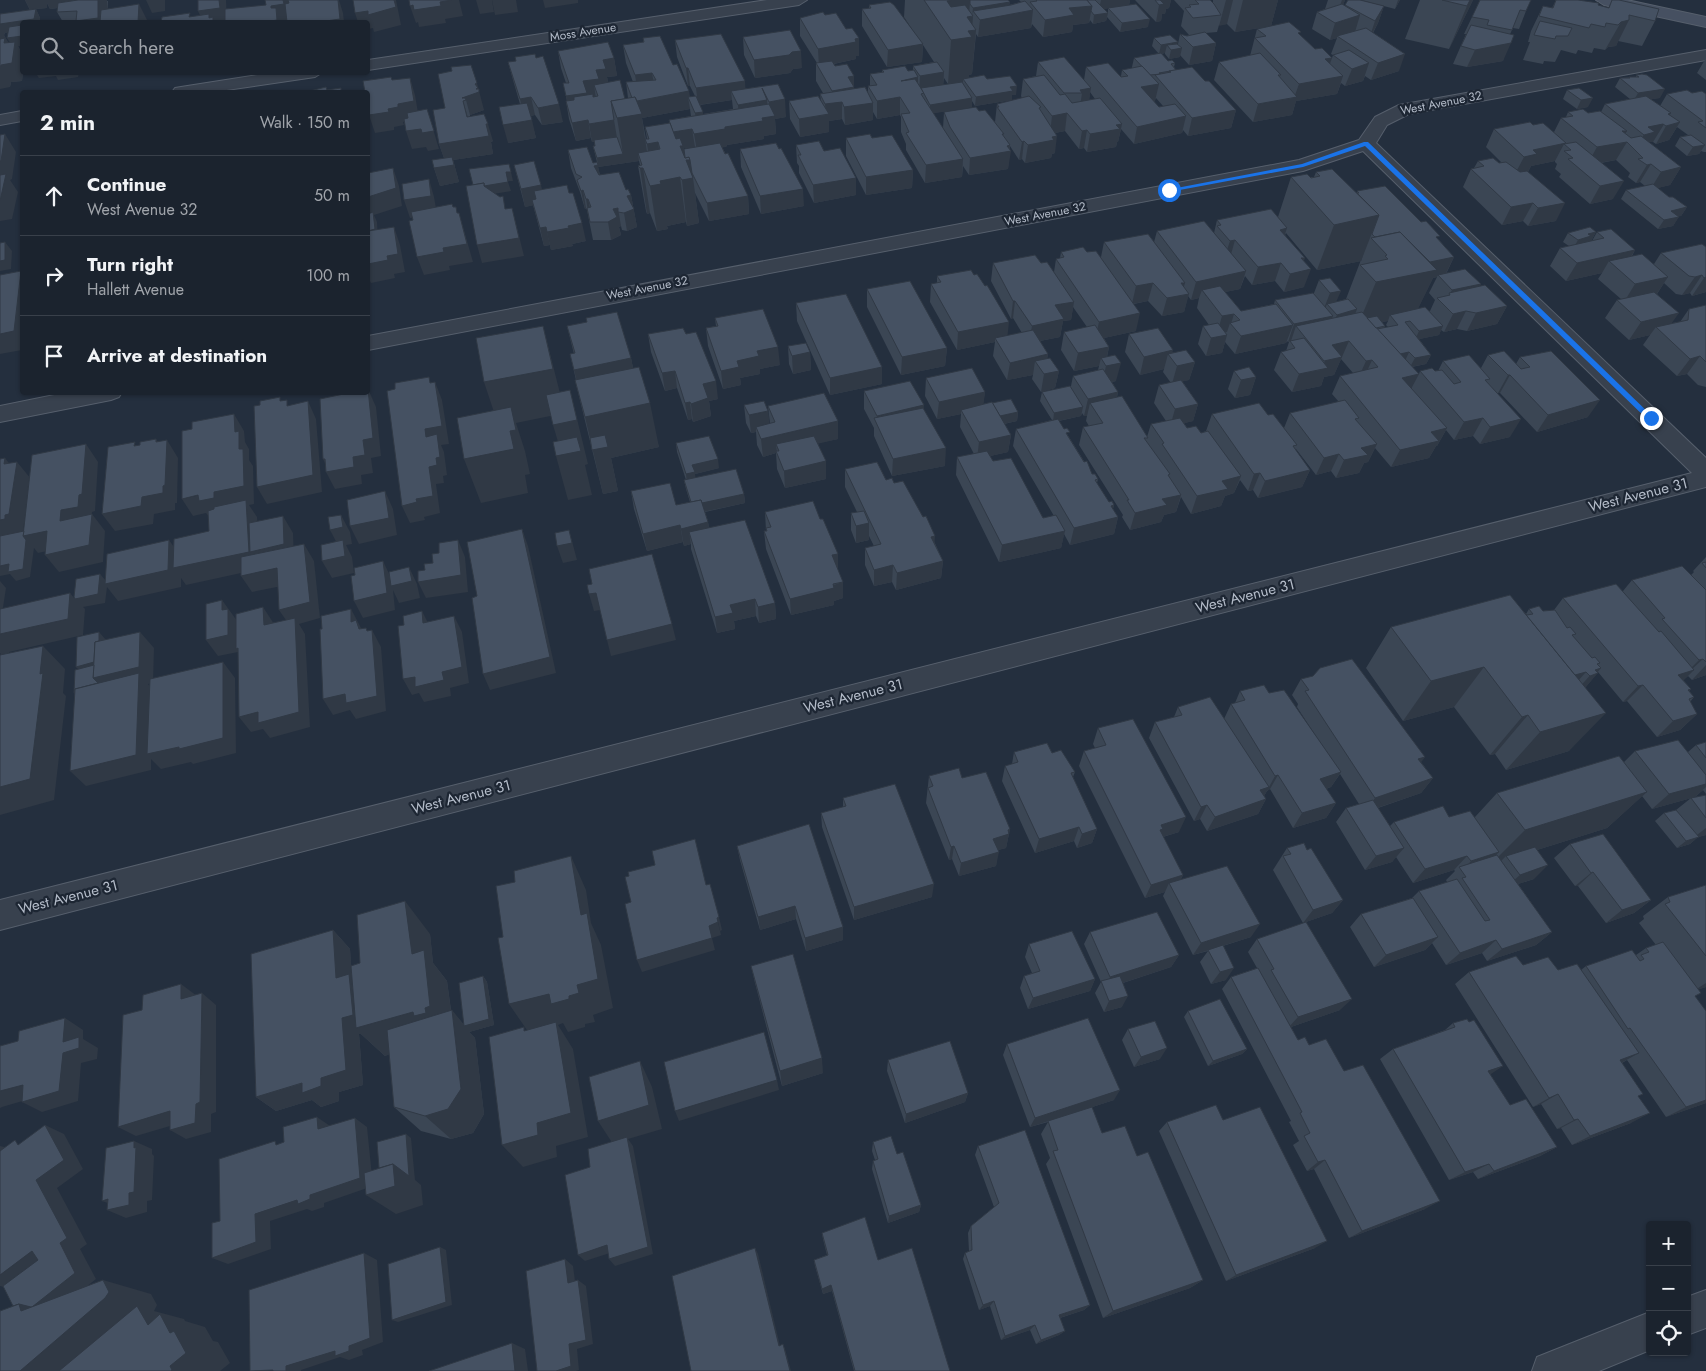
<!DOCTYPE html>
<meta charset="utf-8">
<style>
body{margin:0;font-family:Jost,sans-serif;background:#282f3a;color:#f1f3f6}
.controls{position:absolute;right:15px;bottom:15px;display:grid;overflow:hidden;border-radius:5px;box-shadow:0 1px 4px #0004}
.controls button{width:45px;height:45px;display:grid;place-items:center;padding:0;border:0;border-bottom:1px solid #39404a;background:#1b232e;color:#f1f3f6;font:25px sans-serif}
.stop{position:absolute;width:15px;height:15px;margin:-11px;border:4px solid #1a73e8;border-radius:50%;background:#fff}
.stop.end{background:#1a73e8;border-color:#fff;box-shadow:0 1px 5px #0008}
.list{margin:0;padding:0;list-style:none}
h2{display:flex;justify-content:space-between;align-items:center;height:65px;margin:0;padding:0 20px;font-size:21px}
h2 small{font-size:16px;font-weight:400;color:#a0a4aa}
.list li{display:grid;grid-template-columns:32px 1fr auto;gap:15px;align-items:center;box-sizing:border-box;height:80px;padding:0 20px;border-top:1px solid #39404a}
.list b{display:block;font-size:19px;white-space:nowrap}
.list p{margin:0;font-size:16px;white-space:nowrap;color:#a0a4aa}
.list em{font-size:16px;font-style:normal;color:#a0a4aa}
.icon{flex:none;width:28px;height:28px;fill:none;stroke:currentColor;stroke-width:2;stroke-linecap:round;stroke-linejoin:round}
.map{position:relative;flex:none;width:1706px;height:1371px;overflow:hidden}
.search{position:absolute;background:#1b232e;box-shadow:0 1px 4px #0004;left:20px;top:20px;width:350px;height:55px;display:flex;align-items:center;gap:12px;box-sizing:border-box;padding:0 18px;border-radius:5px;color:#a0a4aa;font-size:19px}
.panel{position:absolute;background:#1b232e;box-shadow:0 1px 4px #0004;left:20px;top:90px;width:350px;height:305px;border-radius:5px}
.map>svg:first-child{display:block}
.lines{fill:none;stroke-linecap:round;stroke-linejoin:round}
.minor-casing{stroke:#565f6c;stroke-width:2}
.secondary-casing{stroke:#565f6c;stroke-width:2}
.minor{fill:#38414e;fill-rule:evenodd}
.secondary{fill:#465061;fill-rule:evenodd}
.wall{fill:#3b4654;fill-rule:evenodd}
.shaded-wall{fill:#303945}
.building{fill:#455162;stroke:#303945}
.route{fill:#1a73e8}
.labels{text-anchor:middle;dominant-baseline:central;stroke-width:4.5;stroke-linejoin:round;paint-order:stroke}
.far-street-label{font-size:12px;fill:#b4bcc9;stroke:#1d2633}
.street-label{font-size:15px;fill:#b4bcc9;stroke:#1d2633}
</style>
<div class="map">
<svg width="1706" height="1371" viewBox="0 0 1706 1371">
<rect width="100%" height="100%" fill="#242f3e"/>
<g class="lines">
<g class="minor-casing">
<g id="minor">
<polygon points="767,0 807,0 799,5 368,70 368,60"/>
<polygon points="1706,50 1706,60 1409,114 1387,125 1376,143 1706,458 1706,487 0,930 0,900 1692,473 1363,151 1303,171 368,350 368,336 1299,160 1359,140 1375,117 1399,105"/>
<polygon points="277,72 323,72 315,77 213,92 172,92 175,88 181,87"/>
<polygon points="22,111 22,121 0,125 0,115"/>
<polygon points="69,392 122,392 119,397 111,400 0,422 0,406"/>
<polygon points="1706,1290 1706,1328 1687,1335 1687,1297"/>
<polygon points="1650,1312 1650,1350 1599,1371 1532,1371 1537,1357"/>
</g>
</g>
<g class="secondary-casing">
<polygon id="secondary" points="1596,0 1627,0 1706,17 1706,27 1604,5"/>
</g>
<use href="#minor" class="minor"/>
<use href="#secondary" class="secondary"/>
</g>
<g class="wall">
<path d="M25,0L108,1V9L148,22H63L57,12L58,8L50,9L47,3V8L36,9L40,18V22H22L18,46L22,54V72H23L22,81L11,82L10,87L0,14L30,10ZM8,32L10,42L8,43L4,35L5,33Z"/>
<path d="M905,0H1008L1010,2L1009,5L1021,2L1019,0H1130L1129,5L1148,27L1120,32L1107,17L1106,21L1093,24L1090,20L1089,23L1073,25L1072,32L1043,37L1032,24L1031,28L978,37L976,34L972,74L969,75V78L987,79L1016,95H1012V100L975,106L972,101V107L933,113L943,128L944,112L979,111L995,122L997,104L1022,98L1021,96L1023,79L1036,76L1038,62L1084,80L1086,67L1121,76L1122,70L1132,68V67L1134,58L1159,54L1152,46L1154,38L1178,44L1180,34L1187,36L1189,35L1181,26L1184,11L1174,0H1210L1213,3V0H1278L1271,26L1235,32L1227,24L1219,25L1217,32L1206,33L1216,43L1212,61L1189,65L1180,55V57L1169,59L1165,54V53L1161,54L1168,61L1175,63L1174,67L1176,70L1205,81L1236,110L1231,128L1188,136L1183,130L1182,133L1134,144L1121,129L1118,142H1117L1116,147L1087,152L1084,148L1079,149L1065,131L1055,133V153L1052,154L1051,158L1025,163L1022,159L1019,160L1010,146L1008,169L969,175L963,166L962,177L925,183L906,150V144L901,132V117L900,115L877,119L873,112V120L845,125L842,119L829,121V132L800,137L790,119L789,101H821L820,94L823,93L816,81V63H817L800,36V18L825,15L859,38V56H856V59L834,64L835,66L854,76V89L868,93V86H870V74L882,72V70L908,71L913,70V66L934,62L923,45L922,62L887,67L862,26V9L869,8V5L919,40L904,17ZM1108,8V13L1104,9ZM944,78L948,84L943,85ZM1090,92L1095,99L1089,100ZM1156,98L1163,106L1159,107L1154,102Z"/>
<polygon points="1135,0 1171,0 1169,8 1166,9 1165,14 1162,14 1161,21 1156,22"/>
<polygon points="1328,0 1345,0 1343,5 1345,6 1348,0 1384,6 1378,23 1373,33 1399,71 1371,80 1365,76 1363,81 1345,86 1341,83 1337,94 1296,101 1292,115 1253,122 1214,80 1219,62 1250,56 1257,29 1300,35 1315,49 1332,58 1330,64 1333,55 1331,54 1337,38 1330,40 1312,29 1317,12 1325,9"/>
<polygon points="1361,0 1400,0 1395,9"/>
<polygon points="1420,0 1473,0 1449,49 1405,39"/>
<polygon points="1480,0 1526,11 1519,29 1513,28 1510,34 1503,61 1467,67 1453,64 1466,34 1464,34"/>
<polygon points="1556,0 1598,5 1608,8 1612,0 1655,21 1642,46 1618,41 1616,46 1608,47 1605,50 1594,48 1592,53 1578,50 1576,54 1561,50 1555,62 1544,61 1543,64 1523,60 1530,42 1528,42 1531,31 1543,6 1552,8"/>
<polygon points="743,37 802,68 793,69 790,73 755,78 744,55"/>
<path d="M643,38L673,65L690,97L695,96L690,86H688L677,57L675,40L745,81V89L778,84L786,117L775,119L776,134L764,136V139L727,145L726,147H722L748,196L749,214L709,221L695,193L699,223L687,226L686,222L667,226L668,229L657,231L650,213L647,214L646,211L638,166L640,165L639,161L598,167L600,175L626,190L631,195L637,227L627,231L622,230L621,226L619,227L621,235L611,240H593L587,210L586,208L585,209L580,192L571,168L568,150L593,163L597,162L593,146H595L594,142H592L591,138L576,141L569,119L566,101H567L563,83H566L561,68L558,51L614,58L617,76L607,77L608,82L625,99L628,98L626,82H633L626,63L623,45L643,42ZM732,100L733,109L703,114L700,105ZM690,109L691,116L669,120V123L645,127L647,139H646L642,118ZM695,148L684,149V148L695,147Z"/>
<polygon points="1706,58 1706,80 1697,73"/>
<polygon points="508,62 563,122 542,125 535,115 530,116 536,138 508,143 520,104 513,80"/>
<polygon points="452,71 484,110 470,115 470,116 493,141 491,142 493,154 453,160 459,182 440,186 434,168 444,158 439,144 445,108"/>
<polygon points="1636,75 1660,98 1651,99 1660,106 1667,94 1706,94 1706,152 1704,152 1701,151 1699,154 1687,156 1675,146 1680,137 1688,135 1677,127 1669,140 1656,144 1653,142 1649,142 1681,167 1670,185 1657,188 1669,197 1687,207 1681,216 1679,216 1673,226 1658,229 1621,199 1626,190 1645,186 1640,182 1636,183 1628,177 1630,173 1616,160 1601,163 1613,199 1590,204 1559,177 1561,174 1555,169 1557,164 1555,162 1555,161 1531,166 1528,172 1556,221 1528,226 1523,221 1502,225 1463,187 1471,169 1474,168 1478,161 1499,163 1502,163 1486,147 1494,129 1533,125 1554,132 1561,118 1566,117 1568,112 1588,113 1601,112 1605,104 1630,99 1615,87 1620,78 1636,77"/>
<polygon points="1579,88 1588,107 1577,109 1563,99 1567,90"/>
<polygon points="846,138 872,138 913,170 912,188 866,195 846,156"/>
<polygon points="796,145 856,195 814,203 799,173 799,166 797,163"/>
<polygon points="740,149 804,206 761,214 741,167"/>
<polygon points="514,165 542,190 586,241 572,244 573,246 551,250 550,245 544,246 533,205 525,207"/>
<path d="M1316,172L1357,193V191L1439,240L1454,257L1446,274L1481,284L1480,286L1507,306L1497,324L1467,331L1457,329L1444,332L1441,330L1439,335L1419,339L1431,355L1426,364L1412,367L1419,374L1420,371H1438L1443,361L1481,368L1488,355L1516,364L1520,357L1588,417L1537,432L1500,393H1498L1510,437L1480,444L1473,436L1454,440L1446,430L1437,446H1436L1429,458L1391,467L1375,448L1368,462L1364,463L1359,473L1336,478L1331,471L1316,475L1296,449L1295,450L1310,470L1302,487L1258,498L1253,490L1248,491L1240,480L1234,493L1225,496L1221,506L1191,514L1181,497L1176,512L1164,515L1161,522L1130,530L1122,517L1123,515L1079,445L1083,427L1089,426L1086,421L1087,416H1084L1082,413L1081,416L1059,421L1092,474L1098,479L1097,483L1109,502L1114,505L1113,509L1118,517L1114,534L1070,545L1064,534L1061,548L999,562L956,475L957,457L974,454L960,427L961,414L937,419L925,396L926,378L985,392L983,404L992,403L1018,412L1017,421L1004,424L1011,435L1008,452L990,456L993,461L1043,518L1054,516L1013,446L1016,429L1052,420L1040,401L1042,392L1071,386L1073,376L1098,370L1099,366L1074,371L1061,350L1064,332L1087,327L1073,307L1071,320L1063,321L1060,337L1040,341L1048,354L1047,359L1059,371L1055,388L1041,392L1032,379L1033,375L1007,380L993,356L995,342L957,350L930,302L931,284L937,283V276L974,275L1007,336L1022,333L1013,318L1011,319L991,281L993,263H1041L1054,272L1056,259L1060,258L1061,252H1087L1101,257L1104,242H1154L1157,231L1214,233L1217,220L1278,217L1291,177H1314ZM1286,233L1317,270L1361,261L1364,252L1346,299L1336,302L1330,278L1319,280L1314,293L1275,300L1274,304L1241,311L1225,292L1240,289L1245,276L1252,285L1275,281L1284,292L1304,287V262L1285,235ZM1437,277L1429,293L1435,300L1430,311L1418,308L1433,278ZM1188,296L1191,300L1199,298L1197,308L1209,325L1203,326L1198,344L1206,356L1222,353L1225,342L1235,354L1286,343L1287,341L1288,342H1289L1286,351L1281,352L1274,370L1292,392L1321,386L1324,377L1334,375L1341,359L1353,373L1340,376L1332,394L1339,402L1290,413L1284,428L1212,414L1206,431L1201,433L1187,428L1184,423L1193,421L1198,404L1182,381L1189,380L1195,362L1129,334L1125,352L1140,375L1164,369L1163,372L1171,383L1159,385L1154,403L1166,421L1151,424L1147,437L1117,397L1118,392L1112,382L1116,381L1107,357L1109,347L1104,338L1136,331L1134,304L1148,301L1162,316L1184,312ZM1388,321L1386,325L1388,327H1385L1382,322Z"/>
<polygon points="1596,232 1591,241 1592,241 1597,232 1635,250 1632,256 1654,264 1661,253 1702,244 1706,292 1692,296 1690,293 1682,295 1676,294 1664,283 1657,294 1672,323 1680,322 1689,309 1706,305 1706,387 1698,385 1687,374 1677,376 1643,345 1650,335 1629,340 1605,318 1617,300 1621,299 1598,279 1602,273 1566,281 1550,266 1560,248 1569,246 1563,242 1568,233"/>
<polygon points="867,289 947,348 945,366 901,375 867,307"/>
<polygon points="796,303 882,367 882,384 830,395 797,321"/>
<polygon points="586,318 631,358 633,368 659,447 611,458 618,491 603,494 575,380 576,380 570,354 574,354 567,326 587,322"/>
<polygon points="715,318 780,365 760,369 760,374 740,378 741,385 723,389 708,346 706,328 716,326"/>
<polygon points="648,334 686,334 718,399 709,401 711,416 693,422 692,419 688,420 677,388 665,391 651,352"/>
<polygon points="788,346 810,352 811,370 793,374 789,364"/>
<polygon points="1234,371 1256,377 1250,395 1235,398 1228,389"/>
<polygon points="864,391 923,409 945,466 892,476 874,436 874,428 864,409"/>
<polygon points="744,405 768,411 769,424 770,424 768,406 838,421 838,439 818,443 826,479 785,488 777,469 776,453 763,457 757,445 756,432 751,433 746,423"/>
<polygon points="676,443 719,468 695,474 695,478 744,494 745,503 705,512 708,522 709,528 775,603 776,619 759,623 756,616 734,621 735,629 717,633 691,549 691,544 684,546 683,542 647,551 634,509 631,491 676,505 690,502 686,489 684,480 686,480 677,452"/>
<polygon points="845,469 886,480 894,483 923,517 943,561 941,578 896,590 892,582 874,586 865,565 865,548 874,546 869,536 869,540 856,543 851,530 851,513 857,512 845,487"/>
<polygon points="765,512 820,519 838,554 838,571 843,582 843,598 834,601 834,605 791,615 766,549 764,531 766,531"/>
<polygon points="1706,557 1706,675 1692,680 1688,676 1683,680 1691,689 1689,691 1694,697 1690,702 1697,714 1680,730 1657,737 1627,701 1623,702 1598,672 1585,688 1569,751 1506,770 1495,754 1490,755 1454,707 1403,721 1366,668 1391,627 1523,611 1526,614 1529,609 1543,611 1554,610 1563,598 1623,591 1632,580 1691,575 1694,572 1693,571"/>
<polygon points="1301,679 1421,762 1433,778 1421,793 1378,808 1390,826 1394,822 1449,817 1475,817 1497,793 1624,762 1635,751 1688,752 1696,745 1706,742 1706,794 1703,790 1695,797 1652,809 1642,796 1607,828 1537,850 1534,879 1518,884 1552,932 1536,945 1487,961 1482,953 1446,965 1432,943 1425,950 1374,967 1350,927 1361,914 1412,898 1419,891 1447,882 1446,880 1455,871 1454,870 1413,883 1396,857 1392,862 1365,870 1336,822 1346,808 1359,804 1340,774 1331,787 1326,789 1336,803 1326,818 1293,828 1270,789 1267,791 1264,796 1266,799 1258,814 1207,831 1200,819 1194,821 1149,738 1155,722 1174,717 1178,707 1224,719 1231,704 1235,703 1240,691 1269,693 1317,738 1297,707 1298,704 1292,695"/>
<polygon points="1098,728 1179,832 1163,837 1183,875 1181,879 1251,937 1223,946 1226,980 1211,984 1200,962 1208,951 1193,955 1163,896 1165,892 1145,898 1079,766 1084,751 1095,748 1093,744"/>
<polygon points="1014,752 1052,753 1075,772 1073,777 1097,829 1092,843 1077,848 1074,841 1035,853 1002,781 1005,766 1012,764"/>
<polygon points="929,776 962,778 1010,829 1006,848 998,850 996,866 959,876 952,859 949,860 926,803"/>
<polygon points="1706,795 1706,835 1698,837 1690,844 1677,848 1655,821 1664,813 1676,810 1691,798"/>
<polygon points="843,798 932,897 854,920 822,827 821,813 843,807"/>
<polygon points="1570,844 1651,900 1634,913 1606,923 1578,886 1575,886 1554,858"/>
<polygon points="737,846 843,927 843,940 806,951 796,919 760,930 740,860"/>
<polygon points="1287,848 1307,850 1343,900 1332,913 1303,923 1273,870"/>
<polygon points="1706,885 1706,987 1699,989 1695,997 1706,1011 1706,1103 1666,1117 1627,1060 1622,1063 1643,1094 1638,1096 1631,1123 1572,1145 1561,1128 1557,1129 1541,1104 1533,1107 1455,984 1469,972 1523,965 1558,970 1581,970 1586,966 1636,955 1646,948 1656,945 1639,923 1644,919 1643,916 1668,897"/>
<polygon points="333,930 350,949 351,966 360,963 430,934 433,963 447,981 451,1010 464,1025 483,976 487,982 494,1025 469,1032 475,1038 484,1114 473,1133 451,1139 421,1131 394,1107 389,1054 385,1056 361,1034 359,1034 363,1085 339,1092 339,1101 321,1107 312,1100 276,1111 256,1097"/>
<polygon points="1090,932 1179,955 1171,967 1123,983 1122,1007 1104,1012 1095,993 1101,982 1084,944"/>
<polygon points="1257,939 1340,1010 1291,1027 1298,1040 1309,1045 1344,1071 1425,1209 1349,1238 1314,1169 1307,1171 1293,1145 1299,1141 1289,1122 1291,1121 1222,989 1231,977 1257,968 1248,952"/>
<polygon points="1029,944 1095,979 1090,991 1028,1009 1020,988 1024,976 1032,973 1025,957"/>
<polygon points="751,966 823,1073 782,1086 755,983"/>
<polygon points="1188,1011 1247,1049 1242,1054 1208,1066 1184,1017"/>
<polygon points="1453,1023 1490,1074 1510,1105 1557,1147 1540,1156 1478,1179 1473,1172 1449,1180 1380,1059 1393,1049 1445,1030"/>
<polygon points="1128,1029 1160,1059 1134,1067 1122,1040"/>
<polygon points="1007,1044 1114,1100 1083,1110 1102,1133 1137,1156 1203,1280 1190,1288 1103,1318 1046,1164 1050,1158 1041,1134 1048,1122 1030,1127 1003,1055"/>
<polygon points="888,1060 968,1093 965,1102 905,1123 887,1071"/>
<polygon points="1167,1122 1315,1248 1226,1281 1159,1131"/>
<polygon points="873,1142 921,1205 919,1212 888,1223 872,1169 873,1161 875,1160 872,1151"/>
<polygon points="978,1146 1090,1305 1084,1310 1060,1318 1065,1331 1059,1335 1036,1344 1030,1330 1001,1340 990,1306 979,1310 963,1259 965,1253 969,1251 968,1233 971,1226 994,1207 975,1155"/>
<polygon points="822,1233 878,1260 950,1371 854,1371 832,1291 823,1294 815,1266 814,1260 827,1255 823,1239"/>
</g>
<g class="shaded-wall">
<polygon points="25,0 84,0 84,4 50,9 47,3 47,8 36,9 40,18 40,22 22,22 22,30 5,33 4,35 14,52 13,47 7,38 22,36 22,46 18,46 22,54 22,72 23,72 22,81 11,82 10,87 0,89 0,24 30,10"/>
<polygon points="90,0 107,0 108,10 107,22 77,22 76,21"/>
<polygon points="146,0 165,0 165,11 152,13"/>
<polygon points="219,0 226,0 227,22 203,22 198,11"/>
<polygon points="283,0 305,0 290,21 283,22 271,22 271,6"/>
<polygon points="338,0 339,0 343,13 344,22 319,22"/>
<polygon points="394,0 396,0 401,25 374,32 373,28 368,29 368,22 358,22 355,13"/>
<polygon points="452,0 459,0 463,16 445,19 446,23 419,27 418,22 416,23 410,6"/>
<polygon points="476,0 492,0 494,12 480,14"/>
<polygon points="492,0 516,0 518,12 495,15"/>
<polygon points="543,0 578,0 578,3 545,8"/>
<polygon points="948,0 970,0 969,17 972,17 973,8 1010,2 1008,15 1033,10 1031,28 978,37 980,20 973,11 972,17 973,16 972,31 976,30 972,74 969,75 969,81 963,79 963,82 948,84 951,40 947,1"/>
<polygon points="1101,0 1130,0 1129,5 1099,10"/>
<polygon points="1158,0 1171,0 1169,8 1166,9 1165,14 1162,14 1161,21 1156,22 1159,5"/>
<polygon points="1226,0 1233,0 1227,24 1219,26"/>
<polygon points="1243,0 1278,0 1271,26 1235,32"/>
<polygon points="1342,0 1345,0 1342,8 1337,14"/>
<polygon points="1398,0 1400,0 1395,9"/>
<polygon points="1470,0 1473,0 1449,49 1467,6"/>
<polygon points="139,4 148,22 138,22"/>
<polygon points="1092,6 1089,23 1073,25 1072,32 1043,37 1045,20 1069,8"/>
<polygon points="1384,6 1378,23 1369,39 1375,21"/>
<polygon points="1108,13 1106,21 1093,24 1094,15"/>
<polygon points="1360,15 1355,32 1337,36 1337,38 1330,40 1335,23"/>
<polygon points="1150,19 1148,27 1120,32 1122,23"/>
<polygon points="1629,20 1616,46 1608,47 1605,50 1621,22"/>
<polygon points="859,38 859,56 856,56 856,59 819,67 818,49"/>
<polygon points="1178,42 1176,49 1182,48 1180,57 1169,59 1171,50 1167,45 1165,53 1159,54 1161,45"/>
<polygon points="1216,43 1212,61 1189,65 1193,47"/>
<polygon points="1511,43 1503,61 1467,67 1475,50"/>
<polygon points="923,44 922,62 887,67 888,50"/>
<polygon points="801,51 802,68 793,69 790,73 755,78 754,60 792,52"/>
<polygon points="1405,54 1399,71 1371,80 1378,63"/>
<polygon points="614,58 617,76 607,77 609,86 594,85 596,98 577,113 569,111 566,96 596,70 603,60"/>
<polygon points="1332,58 1326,75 1325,59"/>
<polygon points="1369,63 1363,81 1345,86 1352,69"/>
<polygon points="686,68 688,68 690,86 688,86"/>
<polygon points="35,72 86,72 79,73 78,77 58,80 56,76 39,78"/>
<polygon points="944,72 943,90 919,94 920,76"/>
<polygon points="652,73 655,90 638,93 635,75"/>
<polygon points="854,76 854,105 842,102 842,119 829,121 829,132 800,137 799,119 826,115 825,104 832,103 832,91 848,77"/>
<polygon points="1343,76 1337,94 1296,101 1292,115 1253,122 1258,104 1294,98 1299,84"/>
<polygon points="918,77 918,95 901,81"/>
<polygon points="410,78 415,95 419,119 403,122 404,125 394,127 394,130 375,133 369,115 388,109 398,104"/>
<polygon points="745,81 746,98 731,91 732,100 698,105 696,88"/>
<polygon points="477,83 484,110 470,115 466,100 463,101 468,118 467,117 462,98 475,84"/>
<polygon points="1159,84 1155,101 1138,105 1141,87"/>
<polygon points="1017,86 1016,95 1012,95 1012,100 975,106 976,97 1010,87"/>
<polygon points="1091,88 1088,106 1080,107 1082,93 1080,90"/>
<polygon points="1665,89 1660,98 1633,102 1638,93"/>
<polygon points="689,91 691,103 688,97 690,109 642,118 648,159 638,153 639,161 598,167 597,158 623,154 617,118 634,102"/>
<polygon points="531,97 535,115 524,117 520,99"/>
<polygon points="900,97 900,115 877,119 877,101"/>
<polygon points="972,98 972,107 930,114 930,105"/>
<polygon points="1593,98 1588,107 1577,109 1581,100"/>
<polygon points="785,99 786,117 775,119 776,134 764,136 764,139 727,145 726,147 697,151 694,134 725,127 739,122 738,105 767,100 768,117 770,117 769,102"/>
<polygon points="873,103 873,120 845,125 844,107"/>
<polygon points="559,104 563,122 542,125 538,108"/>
<polygon points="427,109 439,149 428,151 426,147 412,149 406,131"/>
<polygon points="1236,110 1231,128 1188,136 1192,118"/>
<polygon points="703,112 705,129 697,131 695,113"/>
<polygon points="1067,113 1065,131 1050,134 1052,116"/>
<polygon points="1671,113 1653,142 1649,142 1635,151 1648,127 1668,114"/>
<polygon points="1186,116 1182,133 1134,144 1137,127"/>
<polygon points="532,120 536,138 508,143 503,125"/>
<polygon points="588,120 591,138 576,141 572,123"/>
<polygon points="614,120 617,138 592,142 589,124"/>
<polygon points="1680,122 1669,140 1656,144 1666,126"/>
<polygon points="486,124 488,124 493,141 491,142 493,154 453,160 459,182 440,186 434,168 445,161 439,144"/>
<polygon points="1122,124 1118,142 1117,142 1116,147 1087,152 1090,134 1116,125"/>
<polygon points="692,129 695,147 684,148 687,179 686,160 690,160 693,178 699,223 687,226 682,180 673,132"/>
<polygon points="1087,130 1084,148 1079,149 1082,131"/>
<polygon points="1622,131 1627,131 1619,144 1627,142 1616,160 1587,165 1597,147"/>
<polygon points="5,134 16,152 12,179 10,180 18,192 12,219 0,221 0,161"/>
<polygon points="1057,136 1055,153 1052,154 1051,158 1025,163 1028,145 1052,137"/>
<polygon points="368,140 370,157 368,157"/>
<polygon points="1024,141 1022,159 1019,160 1022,142"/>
<polygon points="658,142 663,180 680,177 686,222 667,226 668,229 657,231 650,186 653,185 647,144"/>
<polygon points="1566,143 1564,144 1555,161 1531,166 1528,172 1515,174 1524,157 1533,150"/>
<polygon points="1010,145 1009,151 1011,151 1008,169 969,175 970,158"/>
<polygon points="1705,145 1699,154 1687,156 1693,147"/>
<polygon points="963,159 962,177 925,183 926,165"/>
<polygon points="1651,164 1640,182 1636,183 1647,165"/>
<polygon points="598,165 601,183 594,166"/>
<polygon points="1681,167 1670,185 1650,190 1661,172"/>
<polygon points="393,168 399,186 402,206 374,215 377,222 378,239 368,240 368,231 373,213 373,212 368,213 368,196"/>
<polygon points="640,168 643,168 650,213 647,214"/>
<polygon points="913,170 912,188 866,195 866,177"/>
<polygon points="506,172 511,172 513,181 508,181"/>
<polygon points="856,178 856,195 814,203 813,185"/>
<polygon points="429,179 434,197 437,214 410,218 404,200"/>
<polygon points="1624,181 1613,199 1590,204 1600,186"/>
<polygon points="508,182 511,191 487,195 484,183"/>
<polygon points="541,185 545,203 525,207 521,189"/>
<polygon points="803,189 804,206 761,214 760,196"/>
<polygon points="583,190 586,208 585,209 581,191"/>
<polygon points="631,195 637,227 627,231 624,213 627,196"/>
<polygon points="748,196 749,214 709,221 707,203"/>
<polygon points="586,199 588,199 592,217 589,217"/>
<polygon points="1533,203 1523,221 1502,225 1511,207"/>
<polygon points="1565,203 1556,221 1528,226 1538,208"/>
<polygon points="1687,207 1681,216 1666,220 1671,211"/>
<polygon points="512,208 524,256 482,263 477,245"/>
<polygon points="618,208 621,226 619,227 621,235 611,240 608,222 613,209"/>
<polygon points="459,213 473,262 449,266 450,270 424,275 417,257 443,248"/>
<polygon points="1379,215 1361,261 1317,270 1334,225"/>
<polygon points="1679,217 1673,226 1658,229 1664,220"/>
<polygon points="582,223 586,241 572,244 573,246 551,250 547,232 568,226"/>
<polygon points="394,227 400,245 405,272 394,274 395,278 371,283 369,279 368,279 368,264"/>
<polygon points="546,227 550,245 544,246 540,228"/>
<polygon points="1287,228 1281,246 1280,230"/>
<polygon points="1596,232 1591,241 1573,249 1578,240 1588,234"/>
<polygon points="1235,240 1230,258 1224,259 1230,241"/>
<polygon points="5,242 12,251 11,269 0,271 0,261"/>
<polygon points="1635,250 1624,268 1609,261 1602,273 1566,281 1577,263"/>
<polygon points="1454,257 1445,275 1438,275 1437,277 1433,278 1415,315 1390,315 1388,321 1365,325 1360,320 1376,282 1420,264"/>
<polygon points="1301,258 1305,258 1300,272 1311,269 1304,287 1284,292 1290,274"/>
<polygon points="1281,263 1275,281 1252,285 1258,267"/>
<polygon points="21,271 22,273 22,350 0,354 0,334"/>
<polygon points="1246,271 1240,289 1206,296 1202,290 1199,298 1191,300 1196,282"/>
<polygon points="1702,275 1690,293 1682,295 1695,277"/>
<polygon points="1668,277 1656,295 1624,302 1635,284"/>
<polygon points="1706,277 1706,292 1692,296 1704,278"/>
<polygon points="1153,283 1148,301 1132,304 1136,286"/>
<polygon points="1181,283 1185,283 1181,296 1189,294 1184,312 1162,316 1167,298"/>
<polygon points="1481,284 1471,302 1450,294 1452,290"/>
<polygon points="1341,291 1333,309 1327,304 1324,311 1323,311 1330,293"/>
<polygon points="1013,301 1015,301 1013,318 1011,319"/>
<polygon points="1074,302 1071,320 1063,321 1060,337 1029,343 1032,326 1055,305"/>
<polygon points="1507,306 1497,324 1467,331 1476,313"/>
<polygon points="1357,309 1350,327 1329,333 1337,315"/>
<polygon points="1466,311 1457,329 1444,332 1453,314"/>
<polygon points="1140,313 1136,331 1095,340 1099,322"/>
<polygon points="1679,313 1666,331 1656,327 1650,335 1629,340 1641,322"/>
<polygon points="1234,314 1231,324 1230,323 1227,332 1217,334 1222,316"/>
<polygon points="1333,316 1326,334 1296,326 1291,341 1288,342 1294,324"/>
<polygon points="1009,322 1007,340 995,338 995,342 957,350 958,332"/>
<polygon points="1293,325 1286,343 1235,354 1241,336"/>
<polygon points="543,326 565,413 516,423 525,451 530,474 525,475 528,493 481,503 464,459 499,427 484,382"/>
<polygon points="1443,326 1439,335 1415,340 1419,331"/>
<polygon points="1227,335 1222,353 1206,356 1211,338"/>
<polygon points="1349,341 1334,375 1324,377 1321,386 1292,392 1299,374 1321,370 1332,345"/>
<polygon points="778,347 780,365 760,369 760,374 740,378 741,385 723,389 721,371 737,361 757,351"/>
<polygon points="1109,347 1105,364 1101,358 1099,366 1074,371 1078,353"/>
<polygon points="947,348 945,366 901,375 902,357"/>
<polygon points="1173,350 1171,358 1168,354 1164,369 1140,375 1144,357"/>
<polygon points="810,352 811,370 793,374 792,356"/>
<polygon points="1409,352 1405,361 1395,355"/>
<polygon points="1048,354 1045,372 1035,361 1033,375 1007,380 1010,363"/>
<polygon points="1431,355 1426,364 1410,367 1415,358"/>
<polygon points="1700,356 1687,374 1677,376 1690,359"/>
<polygon points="631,358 640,403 585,414 574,370"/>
<polygon points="1372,360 1364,378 1358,379 1366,361"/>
<polygon points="1195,362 1189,380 1172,384 1177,366"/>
<polygon points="1121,363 1116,381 1102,384 1106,366"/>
<polygon points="882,367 882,384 830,395 830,378"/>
<polygon points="675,371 677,388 665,391 662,373"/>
<polygon points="1059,371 1055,388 1041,392 1044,374"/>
<polygon points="1419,374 1410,391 1402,378"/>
<polygon points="1508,375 1510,375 1500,393 1498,393"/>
<polygon points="1256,377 1250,395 1235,398 1241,380"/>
<polygon points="716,381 718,399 709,401 711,416 693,422 691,404 703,384"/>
<polygon points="435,382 442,400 449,444 441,445 444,452 447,475 443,476 444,483 436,484 440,513 424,517 425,520 410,523 402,506 416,499 429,467 436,458 426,437 425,429"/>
<polygon points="368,389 376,407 381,456 371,458 373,473 361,475 362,484 335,489 326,472 329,471 323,459 353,457 363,440"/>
<polygon points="570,390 588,464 585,465 592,495 568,500 556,456 562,455 553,425"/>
<polygon points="985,392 983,409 961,410 961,414 937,419 939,402"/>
<polygon points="1118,392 1114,409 1090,403 1087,416 1084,416 1088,399"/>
<polygon points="1600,400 1588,417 1537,432 1548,415"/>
<polygon points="308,401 316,419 322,492 267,504 257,487"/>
<polygon points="690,402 692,419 688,420 685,403"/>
<polygon points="650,403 659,447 611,458 618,491 603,494 585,417"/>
<polygon points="1198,404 1193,421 1170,427 1175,409"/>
<polygon points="924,405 923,423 876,423 877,416"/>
<polygon points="1083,407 1081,416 1053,422 1054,413"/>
<polygon points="768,411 770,428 756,427 756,432 751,433 749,415"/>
<polygon points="1018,412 1017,421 998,425 999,416"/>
<polygon points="234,414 244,431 245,442 249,449 249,460 253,466 254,504 249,505 257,517 259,550 283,516 293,533 294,561 260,569 186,585 181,578 181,587 118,601 107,587 105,603 83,607 85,609 83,635 9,652 9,655 3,656 0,653 0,634 70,593 75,599 100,574 107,582 169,540 181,557 249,552 210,518 206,513 193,516 182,499 214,492 239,449 235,432"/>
<polygon points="1483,418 1473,436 1454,440 1464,422"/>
<polygon points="1521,419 1510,437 1480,444 1490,427"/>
<polygon points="838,421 838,439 779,453 776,444 777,453 776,451 776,453 763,457 761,439"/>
<polygon points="1447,428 1437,446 1436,446 1429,458 1391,467 1400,450 1431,432"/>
<polygon points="1011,435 1008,452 977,459 979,442"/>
<polygon points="156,439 166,454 167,440 178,458 177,503 175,503 175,510 154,514 153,524 115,531 102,514 156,442"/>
<polygon points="86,444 98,462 95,511 92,512 91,524 60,521 61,510 79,495"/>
<polygon points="1377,444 1368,462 1364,463 1359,473 1336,478 1344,460 1361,448"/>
<polygon points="946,448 945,466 892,476 893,459"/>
<polygon points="1339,454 1331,471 1316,475 1324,458"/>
<polygon points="5,458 15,471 17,462 31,479 23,531 0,540 0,520 4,464"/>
<polygon points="718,459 719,468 695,474 696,481 687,483 686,474 692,465"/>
<polygon points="826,461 826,479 785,488 784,471"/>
<polygon points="1310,470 1302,487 1258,498 1265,481"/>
<polygon points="1260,473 1253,490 1248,491 1254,474"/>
<polygon points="1241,476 1234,493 1225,496 1221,506 1191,514 1197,496 1222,481"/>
<polygon points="385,491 393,509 397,535 359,544 350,526"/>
<polygon points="744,494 745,503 693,514 692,505"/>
<polygon points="1181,495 1176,512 1164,515 1161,522 1130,530 1135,513 1162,499"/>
<polygon points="1114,505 1110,519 1118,517 1114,534 1070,545 1074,528"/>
<polygon points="92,514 105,531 103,562 59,572 45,555"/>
<polygon points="341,515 350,532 352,544 346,545 352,557 354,573 332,578 322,561 339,547 330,530"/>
<polygon points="708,522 711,539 689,532 691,544 684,546 681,529"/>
<polygon points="869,523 869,540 856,543 856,526"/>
<polygon points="680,525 683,542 647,551 643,534"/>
<polygon points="522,529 528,546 556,673 490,690 483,674"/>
<polygon points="569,530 577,560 563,563 557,546"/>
<polygon points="47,531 61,548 38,553 34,548 30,577 16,581 10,574 0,576 0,566 9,564 23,536"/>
<polygon points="1065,531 1061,548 999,562 1002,545"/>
<polygon points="935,536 934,553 931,537"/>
<polygon points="458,540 465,557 468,592 426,598 418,582"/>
<polygon points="304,544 314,561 320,618 299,624 305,634 310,727 270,738 263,729 251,732 239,717 290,626 279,610"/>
<polygon points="838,554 838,571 832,555"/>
<polygon points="383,561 391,578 409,567 417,584 420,598 399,603 393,590 395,610 363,618 354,601"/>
<polygon points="943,561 941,578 896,590 897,573"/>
<polygon points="893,565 892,582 874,586 874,570"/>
<polygon points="277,568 287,585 252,592 241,576"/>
<polygon points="0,581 6,588 2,614 0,615"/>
<polygon points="843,582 843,598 834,601 834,605 791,615 790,599"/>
<polygon points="596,593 600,610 594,611 589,594"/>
<polygon points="755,599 756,616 734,621 735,629 717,633 715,617 730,605"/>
<polygon points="222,600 240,625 238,652 218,656 206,640 222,610"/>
<polygon points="775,603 776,619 759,623 758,607"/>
<polygon points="263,607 274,624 264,625"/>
<polygon points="351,609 360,626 365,637 351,622"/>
<polygon points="422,611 430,627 423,623"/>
<polygon points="454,616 462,632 469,683 450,688 451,696 424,702 419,693 412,695 403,679 442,672"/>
<polygon points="672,624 676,640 611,656 607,640"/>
<polygon points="366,628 372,638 372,630 381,647 386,711 356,719 350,710 333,715 323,699 367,631"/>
<polygon points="99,632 106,640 140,632 154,648 153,683 148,684 152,689 223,662 235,678 236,753 193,764 191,762 161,769 151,759 151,770 86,786 70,771 81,701 74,693 84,675 76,667"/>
<polygon points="43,646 65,669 63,693 66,696 54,800 0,815 0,787 40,674"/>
<polygon points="1703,659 1691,670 1694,670 1678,686 1678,675 1687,672 1699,660"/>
<polygon points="1706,665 1706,675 1692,680"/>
<polygon points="1484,667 1454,707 1403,721 1431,681"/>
<polygon points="1601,668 1596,674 1598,673 1584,689 1575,692 1595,670"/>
<polygon points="1586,672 1577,682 1575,675"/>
<polygon points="1643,685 1627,701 1623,702 1638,686"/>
<polygon points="1606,713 1569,751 1506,770 1540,732"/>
<polygon points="1697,714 1680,730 1657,737 1673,721"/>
<polygon points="1528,715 1495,754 1490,755 1522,717"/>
<polygon points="1425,757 1414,772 1418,759"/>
<polygon points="1341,772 1331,787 1311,793 1320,779"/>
<polygon points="1278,775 1270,789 1267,791 1261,801 1266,799 1258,814 1207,831 1215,817 1260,790 1269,787 1275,776"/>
<polygon points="1433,778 1421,793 1365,812 1375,798"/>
<polygon points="1706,784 1706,787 1695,797 1652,809 1669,794"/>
<polygon points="1647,792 1607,828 1508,859 1506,856 1500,862 1490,865 1525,830"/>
<polygon points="1336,803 1326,818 1293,828 1302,813"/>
<polygon points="1207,805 1200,819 1194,821 1201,807"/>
<polygon points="1186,817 1179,832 1155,839 1161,825"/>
<polygon points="1079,827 1074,841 1035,853 1039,839"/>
<polygon points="1706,828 1706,835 1698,837 1690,844 1677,848 1686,841 1693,838"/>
<polygon points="1010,829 1006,848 990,852 993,839"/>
<polygon points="1097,829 1092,843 1077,848 1082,834"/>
<polygon points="954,846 952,859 949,860 951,847"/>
<polygon points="1404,848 1392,862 1365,870 1376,856"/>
<polygon points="999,852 996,866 959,876 961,863"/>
<polygon points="1499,852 1486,866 1462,871 1471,861"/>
<polygon points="571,856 586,890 591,923 601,945 613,1008 593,1015 595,1022 585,1024 585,1027 568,1032 563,1023 558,1025 573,1049 588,1137 556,1146 557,1157 523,1167 502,1145 529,1033 509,1004 549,994 569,996 577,985"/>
<polygon points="1467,856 1454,870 1413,883 1425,869"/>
<polygon points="1548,865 1534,879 1505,888 1520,875"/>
<polygon points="1593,872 1578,886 1575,886 1591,873"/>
<polygon points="1183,875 1176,889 1169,883 1165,892 1145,898 1151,885"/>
<polygon points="934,884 932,897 854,920 854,907"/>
<polygon points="1343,900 1332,913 1303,923 1313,910"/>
<polygon points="1651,900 1634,913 1606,923 1622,910"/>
<polygon points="405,901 430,934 433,963 447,981 454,1034 385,1056 361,1034 359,1034 363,1085 339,1092 339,1101 321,1107 312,1100 276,1111 256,1097 321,1078 342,1018 336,978 333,930 350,949 352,976 412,954"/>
<polygon points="795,906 796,919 760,930 758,917"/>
<polygon points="719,917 722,930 720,931 717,918"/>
<polygon points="718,922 721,935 712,938 715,950 642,972 637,960 709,926"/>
<polygon points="1260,924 1251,937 1193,955 1201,943"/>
<polygon points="843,927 843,940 806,951 805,938"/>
<polygon points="1552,932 1536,945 1487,961 1502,949"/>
<polygon points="1438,937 1425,950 1374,967 1386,955"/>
<polygon points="1496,940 1482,953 1446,965 1460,953"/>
<polygon points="1179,955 1171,967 1104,989 1110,977"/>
<polygon points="1234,968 1226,980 1211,984 1220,972"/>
<polygon points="483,976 487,982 494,1025 469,1032 475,1038 484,1114 473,1133 451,1139 425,1116 452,1010 465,1026"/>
<polygon points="1095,979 1090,991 1028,1009 1033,998"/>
<polygon points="1706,983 1706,987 1692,992"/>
<polygon points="181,984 197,996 181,999"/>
<polygon points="202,993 216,1005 216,1112 211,1114 211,1132 186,1139 170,1130"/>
<polygon points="1128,996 1122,1007 1104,1012 1109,1001"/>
<polygon points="1352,999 1340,1010 1288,1028 1298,1017"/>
<polygon points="65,1018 83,1030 83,1039 98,1048 97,1059 81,1063 78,1101 42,1112 22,1102 63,1042"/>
<polygon points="1167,1048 1160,1059 1134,1067 1141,1057"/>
<polygon points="1247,1049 1242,1054 1208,1066 1213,1061"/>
<polygon points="1639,1053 1621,1063 1620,1060"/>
<polygon points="822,1058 823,1073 782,1086 780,1071"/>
<polygon points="640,1061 652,1087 662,1129 628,1139 633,1146 653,1254 615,1266 609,1259 613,1144 598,1121"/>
<polygon points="1503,1066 1488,1076 1488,1071"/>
<polygon points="777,1080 779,1090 679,1121 675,1111"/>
<polygon points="23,1085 43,1095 2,1107 0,1108 0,1091"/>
<polygon points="1120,1090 1114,1100 1030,1127 1035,1118"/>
<polygon points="968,1093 965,1102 905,1123 906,1114"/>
<polygon points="1558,1094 1541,1104 1533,1107 1549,1098"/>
<polygon points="1706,1100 1706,1103 1666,1117 1686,1107"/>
<polygon points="170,1111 187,1121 136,1136 118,1127"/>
<polygon points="1650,1113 1631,1123 1572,1145 1590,1136"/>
<polygon points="317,1117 330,1126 318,1129"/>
<polygon points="355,1118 367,1127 373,1186 324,1203 324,1207 312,1211 307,1209 270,1221 271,1249 228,1264 212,1258 255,1214 310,1195"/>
<polygon points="1578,1119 1561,1128 1557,1129 1574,1120"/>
<polygon points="45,1125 64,1134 83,1169 57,1188 87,1244 80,1249 96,1279 53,1313 103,1280 151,1294 157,1305 154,1311 184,1319 185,1321 205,1327 213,1341 218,1342 230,1363 220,1371 20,1371 21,1311 19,1304 60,1243 36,1180"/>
<polygon points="406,1134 411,1138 415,1180 421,1185 423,1205 396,1214 366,1195 393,1164"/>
<polygon points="134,1141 152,1149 152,1154 154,1156 152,1200 147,1201 147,1212 126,1218 107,1210 119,1207 102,1201 129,1193"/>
<polygon points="0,1146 4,1147 13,1166 0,1160"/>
<polygon points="1557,1147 1540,1156 1478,1179 1494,1171"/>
<polygon points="1325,1160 1314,1169 1307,1171 1318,1162"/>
<polygon points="1489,1164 1473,1172 1449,1180 1465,1172"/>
<polygon points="1440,1201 1425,1209 1349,1238 1362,1231"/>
<polygon points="921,1205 919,1212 888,1223 889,1216"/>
<polygon points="1327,1241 1315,1248 1226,1281 1236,1275"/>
<polygon points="607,1245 613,1252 585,1261 578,1255"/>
<polygon points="440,1247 446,1250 452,1305 398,1322 392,1320"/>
<polygon points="755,1248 758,1254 781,1350 779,1346"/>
<polygon points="32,1251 54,1257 12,1289 0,1286 0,1275"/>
<polygon points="364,1253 377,1260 383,1342 362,1350 363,1355 349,1360 340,1357 301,1370 301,1371 286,1371 286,1366 349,1346"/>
<polygon points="565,1259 573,1266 576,1289 568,1283"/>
<polygon points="578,1280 586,1286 593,1344 577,1349 579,1370 576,1371 556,1371 569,1344"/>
<polygon points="1203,1280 1190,1288 1103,1318 1113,1311"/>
<polygon points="831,1285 832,1291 823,1294 822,1289"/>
<polygon points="994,1301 990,1306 979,1310 983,1305"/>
<polygon points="1090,1305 1084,1310 1053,1320 1059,1315"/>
<polygon points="1035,1325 1030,1330 1001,1340 1005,1336"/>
<polygon points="1065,1331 1059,1335 1036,1344 1041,1340"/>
<polygon points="512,1343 525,1349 528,1371 515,1371"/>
<polygon points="783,1344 785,1349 791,1371 790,1371"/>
</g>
<g class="building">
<polygon points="78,0 98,0 98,18 76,21 77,11 57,12 58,3"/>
<polygon points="198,0 219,0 220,8 198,11"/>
<polygon points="265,0 283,0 284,4 271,6 271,8 276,8 277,20 271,21 271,22 225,22 225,9 266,5"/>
<polygon points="288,0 338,0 340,19 319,22 287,22 285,4 289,3"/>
<polygon points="353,0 394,0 396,7 368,15 368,11 355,13"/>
<polygon points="409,0 452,0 440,2 441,6 414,10 413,5 410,6"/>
<polygon points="924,0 955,0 947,1 951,7 965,5 973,16 967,17 976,30 968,31 972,37 951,40"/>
<polygon points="970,0 1008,0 1010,2 973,8 970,4"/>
<polygon points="1036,0 1087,0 1092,6 1069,8 1074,15 1045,20 1030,2 1037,1"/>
<polygon points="1087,0 1095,0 1108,13 1094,15 1091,11 1092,6"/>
<polygon points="1155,0 1160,0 1164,4 1159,5"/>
<polygon points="1195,0 1210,0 1214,4 1221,15 1193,18 1185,8 1191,7 1189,5 1199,4"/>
<polygon points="1348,0 1360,0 1384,6 1375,21 1345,5"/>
<polygon points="1442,0 1470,0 1467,6"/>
<polygon points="1480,0 1531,0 1526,11 1520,10 1512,30 1487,25 1489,20 1472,17"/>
<polygon points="1556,0 1578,0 1599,3 1598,5 1609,8 1612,0 1619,0 1659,9 1655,21 1629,15 1629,20 1621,22 1618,25 1606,23 1605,27 1591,24 1589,28 1539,16 1543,6 1553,8"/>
<polygon points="1025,1 1033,10 980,20 973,11 1011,5"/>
<polygon points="890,2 894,5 923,44 888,50 862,9 871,8 869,5"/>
<polygon points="139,4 138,22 100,22 101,10"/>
<polygon points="1136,4 1150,19 1122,23 1108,8"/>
<polygon points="1342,4 1360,15 1335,23 1317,12"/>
<polygon points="36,9 34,19 0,24 0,14"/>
<polygon points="823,12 825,15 836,13 846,29 852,28 859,38 855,39 856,42 818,49 800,18"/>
<polygon points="190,13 189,17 209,14 209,18 213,17 213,22 161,22 162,17"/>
<polygon points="1540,21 1572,28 1568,36 1556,36 1555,39 1534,35"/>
<polygon points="1289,22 1301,32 1298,33 1315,49 1322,48 1332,58 1325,59 1343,76 1299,84 1255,38 1266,36 1257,29"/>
<polygon points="22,25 22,36 7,38 9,27"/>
<polygon points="1471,25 1514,35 1511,43 1475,50 1461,46"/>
<polygon points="1366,28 1405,54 1378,63 1337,36"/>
<polygon points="790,30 801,51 792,52 789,55 754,60 743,37"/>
<polygon points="1205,32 1216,43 1193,47 1180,34 1187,36"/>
<polygon points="721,34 745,81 696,88 688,68 686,68 675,40"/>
<polygon points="1170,35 1178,42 1161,45 1154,38"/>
<polygon points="660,36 673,65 677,64 689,91 637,101 635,97 632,98 626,82 656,80 652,73 635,75 623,45 644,42 643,38"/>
<polygon points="5,38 4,43 15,42 12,63 1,65 0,69 0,39"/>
<polygon points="608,42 614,58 603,60 606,69 596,70 599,79 583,81 587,93 566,96 563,83 569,83 558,51"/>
<polygon points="1177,44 1182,48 1171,50 1167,45"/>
<polygon points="1349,50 1369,63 1352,69 1333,55"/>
<polygon points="1161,53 1168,61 1172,60 1175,63 1171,64 1176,70 1159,73 1161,74 1150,75 1134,58"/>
<polygon points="1260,53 1281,75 1278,75 1297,97 1258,104 1219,62"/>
<polygon points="535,54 536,58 543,56 559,104 538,108 531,97 520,99 508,62 516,61 515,57"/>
<polygon points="1064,57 1091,88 1080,90 1082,93 1064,93 1038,62"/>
<polygon points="832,61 835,66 847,64 854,76 848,77 854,87 832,91 816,63"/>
<polygon points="937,62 944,72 920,76 913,66"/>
<polygon points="1108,63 1121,77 1128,76 1122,70 1142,66 1159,84 1141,87 1159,107 1175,104 1186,116 1137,127 1086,67"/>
<polygon points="471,65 477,83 475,84 478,88 476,89 479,89 479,92 462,98 465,98 466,100 463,101 467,117 484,114 488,124 486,124 489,136 439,144 433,110 445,108 438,74 452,71 451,67"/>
<polygon points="905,66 908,71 914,70 918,77 901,81 915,79 924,93 921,94 963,159 926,165 906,133 909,132 901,114 910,113 900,97 877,101 868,86 877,85 870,74 884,72 882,70"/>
<polygon points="1192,67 1205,81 1209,81 1236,110 1192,118 1155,75 1171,72 1169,71"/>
<polygon points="1642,74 1647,75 1665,89 1638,93 1620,78 1630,78 1629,77 1639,77 1636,75"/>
<polygon points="984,75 987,79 1010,76 1017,86 1010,87 1013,91 976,97 963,79"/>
<polygon points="1044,75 1060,95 1065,94 1072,103 1100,98 1122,124 1116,125 1120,129 1090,134 1087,130 1082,131 1067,113 1052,116 1023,79"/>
<polygon points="391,77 392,80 410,78 414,101 398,104 398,107 388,109 389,112 369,115 368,108 368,92 365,92 363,81"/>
<polygon points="620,80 625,99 611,101 614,120 589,124 588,120 572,123 566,101 574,100 574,97 593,94 593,97 598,96 594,85"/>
<polygon points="962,82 972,98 930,105 921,88"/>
<polygon points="778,84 785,99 769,102 762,88 767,100 738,105 731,91"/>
<polygon points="326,87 327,90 341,88 341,92 306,92"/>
<polygon points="865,87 873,103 844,107 842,102 825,104 820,94"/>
<polygon points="1579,88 1593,98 1581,100 1567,90"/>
<polygon points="1687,90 1692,93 1702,91 1706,94 1706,128 1698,122 1703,121 1667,94"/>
<polygon points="696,96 703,112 695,113 688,97"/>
<polygon points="818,96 829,114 799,119 789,101"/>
<polygon points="1029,96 1041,107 1039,108 1057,136 1052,137 1054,140 1028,145 1024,141 1022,142 997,107 999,107 997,104"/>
<polygon points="1646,96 1671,113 1668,114 1680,122 1666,126 1663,124 1648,127 1655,132 1644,135 1605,104"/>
<polygon points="635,97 642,114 617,118 611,101"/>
<polygon points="527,103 532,120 503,125 499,107"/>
<polygon points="769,104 775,116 762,118 763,121 725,127 725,129 694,134 692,129 673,132 669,120"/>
<polygon points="976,107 979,111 985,110 1004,134 1002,134 1010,145 1007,146 1011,151 970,158 950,127 944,112"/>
<polygon points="427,109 434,131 422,133 421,129 406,131 404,119 408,118 407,113"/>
<polygon points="1583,109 1588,113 1600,111 1627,131 1622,131 1631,138 1641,136 1681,167 1661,172 1651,164 1647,165 1638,159 1643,158 1627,142 1597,147 1561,118 1573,116 1568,112"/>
<polygon points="1530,122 1533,125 1543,123 1566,143 1533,150 1537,154 1524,157 1494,129"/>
<polygon points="670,123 676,139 680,138 683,146 680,146 685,158 689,157 690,160 686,160 693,178 682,180 680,177 660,181 661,184 650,186 643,168 640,168 638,166 642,165 638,153 660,149 658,142 647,144 645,139 649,139 645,127"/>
<polygon points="5,134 1,161 0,161 0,135"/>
<polygon points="870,134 872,138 892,135 913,170 866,177 846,138"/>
<polygon points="1691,135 1705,145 1693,147 1680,137"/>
<polygon points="617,137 623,154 597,158 593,146 595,146 594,140"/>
<polygon points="819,141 824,151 840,148 856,178 813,185 798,155 801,155 796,145"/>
<polygon points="1576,142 1624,181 1600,186 1568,159 1573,158 1564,151 1571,150 1564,144"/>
<polygon points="720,143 725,154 728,153 748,196 707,203 692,173 690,160 689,157 685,158 685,157 684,149"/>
<polygon points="776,143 779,149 781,148 803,189 760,196 740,149"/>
<polygon points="587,147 593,163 597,162 598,165 594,166 599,175 619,172 626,190 628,189 631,195 627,196 634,209 624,213 618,212 618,208 613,209 617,217 608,222 590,222 587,208 591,207 588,199 586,199 583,190 581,191 577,180 582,177 576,174 568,150"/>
<polygon points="452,157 454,165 434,168 432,160"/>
<polygon points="1493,158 1499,163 1506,162 1520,172 1527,171 1565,203 1538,208 1533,203 1511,207 1471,169 1484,166 1478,161"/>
<polygon points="534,161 541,185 521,189 514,165"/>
<polygon points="509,164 511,172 506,172 508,182 484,186 484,183 473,185 469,169"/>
<polygon points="393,168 396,188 368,197 368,173"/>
<polygon points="1332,169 1379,215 1334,225 1291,177 1307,174 1311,178 1320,176 1316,172"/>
<polygon points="6,174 0,201 0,175"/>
<polygon points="429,179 431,196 404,200 402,184"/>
<polygon points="484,183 484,186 500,197 503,196 505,209 512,208 519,238 477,245 466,186"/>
<polygon points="1653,184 1669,197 1673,197 1687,207 1671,211 1679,217 1664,220 1626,190"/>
<polygon points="567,185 569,193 573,193 582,223 568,226 569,228 547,232 546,227 540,228 532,200 536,199 534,191"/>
<polygon points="1385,186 1421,222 1426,221 1440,236 1436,237 1454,257 1430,262 1400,232 1375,237 1372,234 1379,215 1357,193 1359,193 1357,191"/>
<polygon points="452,204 453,207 456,207 457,213 459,213 467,244 443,248 444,252 417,257 409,221 413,220 411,212"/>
<polygon points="1271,209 1287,228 1280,230 1305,258 1301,258 1311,269 1290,274 1281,263 1258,267 1235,240 1230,241 1217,226 1221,225 1217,220"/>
<polygon points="373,212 375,229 368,231 368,214"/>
<polygon points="1204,221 1246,271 1196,282 1157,231"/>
<polygon points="394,227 398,254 387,256 388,260 368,264 368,231"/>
<polygon points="1590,227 1596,232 1588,234 1591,236 1578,240 1568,233"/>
<polygon points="1611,229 1635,250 1577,263 1560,248 1604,238 1597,232"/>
<polygon points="1400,232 1437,270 1376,282 1360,265 1388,259 1385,256 1387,255 1371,238"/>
<polygon points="1148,234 1185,283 1181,283 1189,294 1167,298 1153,283 1136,286 1104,242"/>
<polygon points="5,242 5,260 0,261 0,243"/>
<polygon points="1702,244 1706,247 1706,277 1704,278 1702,275 1695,277 1689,276 1661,253"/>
<polygon points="1083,247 1087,252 1096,251 1140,313 1099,322 1056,259 1064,257 1061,252"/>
<polygon points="1642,254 1668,277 1635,284 1609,261"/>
<polygon points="1035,255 1041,263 1047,262 1074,302 1055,305 1064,319 1032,326 1015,301 1013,301 993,263"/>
<polygon points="1465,269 1481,284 1452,290 1438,275"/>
<polygon points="971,270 974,275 977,274 985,286 987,285 1009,322 958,332 931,284 941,282 937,276"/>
<polygon points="21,271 14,331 0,334 0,275"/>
<polygon points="1330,278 1341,291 1330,293 1319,280"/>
<polygon points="910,281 947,348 902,357 867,289"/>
<polygon points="1485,285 1507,306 1476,313 1466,311 1453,314 1437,298 1450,295 1449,293"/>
<polygon points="1220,286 1241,311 1276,304 1293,325 1241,336 1230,323 1240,320 1234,314 1222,316 1202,290"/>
<polygon points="1654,292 1679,313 1641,322 1617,300"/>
<polygon points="1313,293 1333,316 1294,324 1275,300"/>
<polygon points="846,294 882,367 830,378 796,303"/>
<polygon points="1348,299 1357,309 1337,315 1327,304"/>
<polygon points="1706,305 1706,362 1700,356 1690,359 1656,327 1688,320 1689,309"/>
<polygon points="1425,307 1443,326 1419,331 1410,321 1405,322 1431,355 1415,358 1409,352 1400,354 1377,329 1398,325 1390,315"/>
<polygon points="763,309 778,347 757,351 759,356 737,361 739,367 721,371 706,328 718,326 715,318"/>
<polygon points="617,312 631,358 574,370 570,354 575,353 567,326 587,322 586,318"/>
<polygon points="1362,312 1419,374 1402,378 1447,428 1431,432 1439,441 1400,450 1340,376 1378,367 1372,360 1366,361 1349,341 1332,345 1342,357 1324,361 1296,326"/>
<polygon points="1377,316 1385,326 1376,328 1367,318"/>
<polygon points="1218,323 1227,335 1211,338 1203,326"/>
<polygon points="1095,325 1109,347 1078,353 1064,332"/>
<polygon points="543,326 553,369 484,382 476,338"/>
<polygon points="683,328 686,334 696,332 716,381 703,384 708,398 691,404 690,402 685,403 675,371 662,373 648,334"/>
<polygon points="1158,328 1173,350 1144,357 1129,334"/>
<polygon points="1033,330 1048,354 1010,363 995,338"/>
<polygon points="1304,338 1328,368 1299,374 1281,352 1295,348 1290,341"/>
<polygon points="806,343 810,352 792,356 788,346"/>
<polygon points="1186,350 1195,362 1177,366 1168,354"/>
<polygon points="1504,351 1521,369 1530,367 1520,357 1551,351 1600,400 1548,415 1510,375 1508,375 1488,355"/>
<polygon points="1115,355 1121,363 1106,366 1101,358"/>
<polygon points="1469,355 1490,379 1485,380 1521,419 1490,427 1483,418 1464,422 1420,371 1432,368 1435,371 1442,370 1454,384 1461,382 1443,361"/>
<polygon points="1050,358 1059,371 1044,374 1035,361"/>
<polygon points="639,367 650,403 585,417 575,380"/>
<polygon points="1249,367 1256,377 1241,380 1234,371"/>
<polygon points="972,368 985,392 939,402 926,378"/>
<polygon points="1103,369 1118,392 1088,399 1073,376"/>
<polygon points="429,377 430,383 435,382 442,426 425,429 426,437 437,434 440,457 436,458 437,465 429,467 433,496 416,499 417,502 402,506 387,391 395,389 395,383"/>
<polygon points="1181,380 1198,404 1175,409 1159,385"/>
<polygon points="910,381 924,405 877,416 864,391"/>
<polygon points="1070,386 1083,407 1054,413 1042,392"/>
<polygon points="368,389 373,438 363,440 365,455 353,457 354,467 326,472 325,459 323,459 320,399 353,392 368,392"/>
<polygon points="570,390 577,420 553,425 546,395"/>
<polygon points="824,393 838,421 761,439 756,427 775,422 768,406"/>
<polygon points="1122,396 1148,438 1144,438 1170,474 1168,475 1181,495 1162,499 1167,505 1135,513 1127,500 1129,500 1083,427 1103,423 1090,403"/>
<polygon points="280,397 280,401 287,400 287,406 308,401 313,475 257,487 254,406 260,405 260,401"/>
<polygon points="1011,399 1018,412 1000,416 992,403"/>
<polygon points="1345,400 1359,418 1355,419 1377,444 1361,448 1368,455 1344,460 1339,454 1324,458 1290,413"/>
<polygon points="764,401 768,411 749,415 744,405"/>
<polygon points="992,402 1011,435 979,442 961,410"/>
<polygon points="1259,403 1268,415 1273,414 1297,445 1293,446 1310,470 1265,481 1260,473 1254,474 1212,414"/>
<polygon points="511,407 516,430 510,431 514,449 464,459 457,418"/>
<polygon points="923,408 946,448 893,459 874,418"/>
<polygon points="234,414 235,432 239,431 239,449 243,449 244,486 214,492 214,498 199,501 198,495 182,499 182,431 192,429 192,422"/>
<polygon points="1180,418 1187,428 1196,426 1201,433 1208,431 1241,476 1222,481 1228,489 1197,496 1162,444 1164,443 1151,424"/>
<polygon points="1058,419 1064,429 1067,428 1070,432 1066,433 1084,462 1087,461 1092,474 1095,474 1098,479 1095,480 1109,502 1112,501 1114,505 1111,506 1118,517 1074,528 1016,429"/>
<polygon points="605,435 608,447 592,450 590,438"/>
<polygon points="709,436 718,459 692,465 695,472 686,474 676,443"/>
<polygon points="814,436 826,461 784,471 776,451 779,451 776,444"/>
<polygon points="577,437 581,451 556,456 553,442"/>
<polygon points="156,439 156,442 167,440 165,485 163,486 163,493 142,497 141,506 102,514 108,447 135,442 134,446 140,445 140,442"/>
<polygon points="86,444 82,494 79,495 78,507 61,510 60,521 92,514 89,545 45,555 47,531 23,536 32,455"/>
<polygon points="987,451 993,461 1011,458 1043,518 1056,515 1065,531 1002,545 957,457"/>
<polygon points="5,458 4,464 17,462 9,514 5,515 5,519 0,520 0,459"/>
<polygon points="877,462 886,480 892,478 894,483 903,481 923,517 926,516 935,536 931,537 943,561 897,573 893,565 874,570 865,548 881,544 845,469"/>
<polygon points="736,469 744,494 702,503 701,500 691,502 684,480"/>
<polygon points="670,483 676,505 701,500 708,522 681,529 680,525 643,534 631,491"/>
<polygon points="385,491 389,518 350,526 347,500"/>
<polygon points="246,500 249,552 173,568 174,539 209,531 208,511 214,509 214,507"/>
<polygon points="813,501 820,519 823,519 838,554 832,555 843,582 833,584 834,588 790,599 764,531 767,531 766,528 771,527 765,512"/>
<polygon points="864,511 869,523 856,526 851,513"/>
<polygon points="341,515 343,527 330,530 328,517"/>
<polygon points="283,516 284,544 250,552 249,523"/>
<polygon points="745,520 775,603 758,607 755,599 730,605 733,613 715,617 689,532"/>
<polygon points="522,529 550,657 483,674 472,598 477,596 467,542"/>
<polygon points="569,530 572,543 557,546 555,533"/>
<polygon points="24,531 23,536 26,540 23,569 8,572 9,564 0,566 0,536"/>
<polygon points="169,540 168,570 105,584 107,554"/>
<polygon points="343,540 345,556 322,561 321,545"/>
<polygon points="458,540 461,575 418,582 418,571 425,570 424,564 433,563 432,554 439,553 439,543"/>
<polygon points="304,544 310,602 279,610 277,568 241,576 241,557"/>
<polygon points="652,554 672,624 607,640 596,593 589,594 587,585 592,584 589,569"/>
<polygon points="383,561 387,593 354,601 351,576 355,575 354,568"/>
<polygon points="1706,562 1706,568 1702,563"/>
<polygon points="1682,566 1706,590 1706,662 1703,659 1699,660 1662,619 1665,618 1632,580"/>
<polygon points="409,567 412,581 391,586 389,572"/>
<polygon points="100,574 98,594 75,599 74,597 76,579"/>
<polygon points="1616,584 1659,632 1661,631 1694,670 1678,675 1691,689 1688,690 1694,697 1689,699 1697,714 1673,721 1643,685 1638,686 1563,598"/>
<polygon points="70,593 68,619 0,634 0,609"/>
<polygon points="1510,595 1606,713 1540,732 1528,715 1522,717 1484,667 1431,681 1391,627"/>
<polygon points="222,600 222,610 228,609 228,635 206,640 206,604"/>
<polygon points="1539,606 1543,611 1555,610 1567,628 1570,627 1576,634 1572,635 1592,658 1595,657 1600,663 1597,664 1601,668 1595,670 1598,673 1590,676 1586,672 1575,675 1523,611 1527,615 1533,614 1529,609"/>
<polygon points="263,607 264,625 295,618 299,712 258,723 258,712 239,717 238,648 236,649 236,614"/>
<polygon points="351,609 351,622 356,620 359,629 366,628 367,631 372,630 377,696 346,703 345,694 323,699 320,629 322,629 321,616"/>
<polygon points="422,611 423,623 454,616 462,667 442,672 444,680 415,687 415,677 403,679 398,626 404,625 403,616"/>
<polygon points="99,632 99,641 95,642 94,662 76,667 77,637"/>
<polygon points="140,632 139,667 93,678 95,642"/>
<polygon points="43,646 40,674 43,673 30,779 0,787 0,655"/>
<polygon points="1352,659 1425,757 1418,759 1433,778 1375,798 1305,691 1309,690 1301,679 1313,676 1320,668"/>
<polygon points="223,662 223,738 179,749 179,747 147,754 150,679"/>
<polygon points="94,665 93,678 98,683 75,689 75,692 74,693 75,670"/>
<polygon points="139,673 136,755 70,771 75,689"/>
<polygon points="1264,685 1269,693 1284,690 1341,772 1320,779 1336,803 1302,813 1278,775 1275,776 1231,704 1245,700 1240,691"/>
<polygon points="1210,697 1269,787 1260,790 1266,799 1215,817 1207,805 1201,807 1155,722 1182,715 1178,707"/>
<polygon points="1133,719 1186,817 1161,825 1163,829 1160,830 1183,875 1151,885 1084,751 1106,745 1098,728"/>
<polygon points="1678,740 1706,775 1706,784 1669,794 1635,751"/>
<polygon points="1706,742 1706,758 1696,745"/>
<polygon points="1047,743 1052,753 1061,750 1075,772 1071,773 1097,829 1082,834 1079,827 1039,839 1005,766 1018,762 1014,752"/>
<polygon points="1619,756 1647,792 1525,830 1497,793"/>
<polygon points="959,768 962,778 986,772 1010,829 1008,830 1009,834 993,839 999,852 961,863 954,846 951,847 928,788 933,786 929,776"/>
<polygon points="895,784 934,884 854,907 821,813 846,806 843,798"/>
<polygon points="1706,795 1706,818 1691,798"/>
<polygon points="1373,800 1404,848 1376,856 1346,808"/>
<polygon points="1443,806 1449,817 1470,811 1499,852 1471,861 1467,856 1425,869 1394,822"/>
<polygon points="1676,810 1699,837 1686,841 1664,813"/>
<polygon points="809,824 843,927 805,938 795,906 758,917 737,846"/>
<polygon points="1603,834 1651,900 1622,910 1593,872 1591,873 1570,844"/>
<polygon points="695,839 706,885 710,884 719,917 717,918 718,922 709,926 712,938 637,960 625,904 631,902 625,877 629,876 628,872 655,865 652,851"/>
<polygon points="1304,843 1307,850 1311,848 1343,900 1313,910 1283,856 1291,854 1287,848"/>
<polygon points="1535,847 1548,865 1520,875 1506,856"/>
<polygon points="1497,855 1552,932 1502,949 1496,940 1460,953 1419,891 1457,879 1485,921 1490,920 1462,878 1466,877 1459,867"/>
<polygon points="571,856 581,915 587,913 598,979 577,985 579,993 569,996 569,999 551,1004 549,994 509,1004 498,938 503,937 496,886 515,882 514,871"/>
<polygon points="1227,866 1260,924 1201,943 1169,883"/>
<polygon points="1706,885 1706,956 1665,904 1670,902 1668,897"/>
<polygon points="1413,898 1438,937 1386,955 1361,914"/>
<polygon points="405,901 412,954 424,950 430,1006 425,1008 426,1013 414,1016 413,1012 356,1028 351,966 360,963 357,915"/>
<polygon points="1157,912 1179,955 1110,977 1090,932"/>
<polygon points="1306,922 1352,999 1298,1017 1271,970 1274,969 1257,939"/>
<polygon points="333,930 336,978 349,974 353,1015 342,1018 346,1070 321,1078 321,1086 302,1093 302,1083 256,1097 251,954"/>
<polygon points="1072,931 1095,979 1033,998 1024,976 1040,971 1029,944"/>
<polygon points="1663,942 1701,993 1695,996 1706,1011 1706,1100 1686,1107 1630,1028 1628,1029 1586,966 1632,950 1640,961 1644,959 1641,955 1649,952 1646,948"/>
<polygon points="1223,945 1234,968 1220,972 1208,950"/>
<polygon points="793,954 822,1058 780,1071 751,966"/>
<polygon points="1516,956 1523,965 1548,957 1558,970 1577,964 1639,1053 1620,1060 1643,1094 1638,1096 1650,1113 1590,1136 1578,1119 1574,1120 1558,1094 1549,1098 1469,972"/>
<polygon points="1258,968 1298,1040 1305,1037 1309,1045 1326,1039 1344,1071 1363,1065 1440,1201 1362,1231 1325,1160 1318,1162 1304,1136 1310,1133 1300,1113 1302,1112 1231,977"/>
<polygon points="483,976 489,1019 464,1026 459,983"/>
<polygon points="1120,976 1128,996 1109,1001 1101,981"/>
<polygon points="181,984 181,999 202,993 200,1102 196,1104 195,1123 170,1130 170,1111 118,1127 123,1015 142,1010 143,995"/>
<polygon points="1220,999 1247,1049 1213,1061 1188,1011"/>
<polygon points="452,1010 461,1089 448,1109 425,1116 394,1107 387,1030"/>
<polygon points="65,1018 63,1042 79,1037 79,1048 63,1053 59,1091 22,1102 23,1085 0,1091 0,1046 18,1041 19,1031"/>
<polygon points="1088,1018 1120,1090 1035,1118 1007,1044"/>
<polygon points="1467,1019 1469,1022 1474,1020 1503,1066 1488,1071 1510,1105 1526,1099 1557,1147 1494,1171 1489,1164 1465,1172 1393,1049 1455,1027 1453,1023"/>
<polygon points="1155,1021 1167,1048 1141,1057 1128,1029"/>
<polygon points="556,1022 571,1113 537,1123 538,1135 502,1145 489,1037 524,1027 524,1031"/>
<polygon points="764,1032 777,1080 675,1111 664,1062"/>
<polygon points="950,1041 968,1093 906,1114 888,1060"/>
<polygon points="640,1061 649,1105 598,1121 589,1077"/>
<polygon points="1216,1105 1223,1120 1260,1107 1327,1241 1236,1275 1167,1122"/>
<polygon points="1092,1107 1102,1133 1125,1126 1137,1156 1148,1152 1203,1280 1113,1311 1053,1151 1058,1150 1048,1121"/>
<polygon points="317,1117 318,1129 355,1118 360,1178 310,1195 310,1199 298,1204 297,1200 255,1214 256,1242 212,1258 212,1223 220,1221 219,1159 275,1141 276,1145 284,1142 283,1127"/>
<polygon points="45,1125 64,1160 36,1180 67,1238 60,1243 75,1273 32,1307 31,1307 19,1304 13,1306 3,1286 38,1260 32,1251 0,1275 0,1151 15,1140 18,1145"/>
<polygon points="1025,1130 1090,1305 1059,1315 1065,1331 1041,1340 1035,1325 1005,1336 994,1301 983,1305 965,1253 972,1250 971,1226 999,1203 978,1146"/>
<polygon points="406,1134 409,1176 393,1164 379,1168 377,1142"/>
<polygon points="891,1136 897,1154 903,1152 921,1205 889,1216 873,1161 878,1159 873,1142"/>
<polygon points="627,1137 648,1247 609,1259 607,1245 578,1255 565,1175 590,1167 588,1149"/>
<polygon points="134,1141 134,1148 136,1147 134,1192 129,1193 129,1205 107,1210 108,1199 102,1201 106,1148"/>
<polygon points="393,1164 395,1186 366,1195 364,1173"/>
<polygon points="865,1217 878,1260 912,1248 950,1371 855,1371 831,1285 822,1289 814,1260 828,1255 822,1233"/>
<polygon points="440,1247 446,1302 392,1320 388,1264"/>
<polygon points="755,1248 779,1346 783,1344 790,1371 691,1371 672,1276"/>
<polygon points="364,1253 370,1338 349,1346 349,1351 335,1356 335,1351 286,1366 286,1371 273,1371 273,1370 250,1371 249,1290"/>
<polygon points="565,1259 568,1283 578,1280 586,1340 569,1344 571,1366 556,1371 537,1371 526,1271"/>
<polygon points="103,1280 109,1292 105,1298 20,1371 0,1371 0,1311 19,1304 21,1311"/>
<polygon points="137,1306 148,1325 160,1314 170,1333 174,1331 186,1353 170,1366 172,1370 171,1371 59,1371"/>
<polygon points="512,1343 515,1371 429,1371"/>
</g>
<polygon class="route" points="1364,142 1368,142 1653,417 1653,420 1648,420 1365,146 1303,167 1169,192 1166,190 1302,164"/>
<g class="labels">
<g class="far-street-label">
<text transform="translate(583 32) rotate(-9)">Moss Avenue</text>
<text transform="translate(1441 103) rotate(-11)">West Avenue 32</text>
<text transform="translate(1045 214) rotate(-11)">West Avenue 32</text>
<text transform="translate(647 288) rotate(-11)">West Avenue 32</text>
</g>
<g class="street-label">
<text transform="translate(1638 495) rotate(-14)">West Avenue 31</text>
<text transform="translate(1245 596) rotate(-14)">West Avenue 31</text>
<text transform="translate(853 696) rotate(-14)">West Avenue 31</text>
<text transform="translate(461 797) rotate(-14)">West Avenue 31</text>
<text transform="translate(68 897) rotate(-14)">West Avenue 31</text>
</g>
</g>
</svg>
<div class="controls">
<button>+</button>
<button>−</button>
<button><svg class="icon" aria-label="locate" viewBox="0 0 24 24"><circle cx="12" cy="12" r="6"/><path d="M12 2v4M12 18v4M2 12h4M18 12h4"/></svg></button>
</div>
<div class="stop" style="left:1169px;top:190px"></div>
<div class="stop end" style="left:1651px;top:418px"></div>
<div class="search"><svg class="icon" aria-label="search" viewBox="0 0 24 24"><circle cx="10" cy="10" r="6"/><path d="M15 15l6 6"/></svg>Search here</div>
<section class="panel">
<h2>2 min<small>Walk · 150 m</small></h2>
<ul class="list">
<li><svg class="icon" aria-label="ahead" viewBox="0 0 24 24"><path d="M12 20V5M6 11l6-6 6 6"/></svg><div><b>Continue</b><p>West Avenue 32</p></div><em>50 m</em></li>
<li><svg class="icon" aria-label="right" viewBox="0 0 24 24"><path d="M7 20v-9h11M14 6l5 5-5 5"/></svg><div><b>Turn right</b><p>Hallett Avenue</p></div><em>100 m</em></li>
<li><svg class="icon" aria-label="arrive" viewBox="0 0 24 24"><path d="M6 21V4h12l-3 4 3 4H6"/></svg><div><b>Arrive at destination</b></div></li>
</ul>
</section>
</div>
